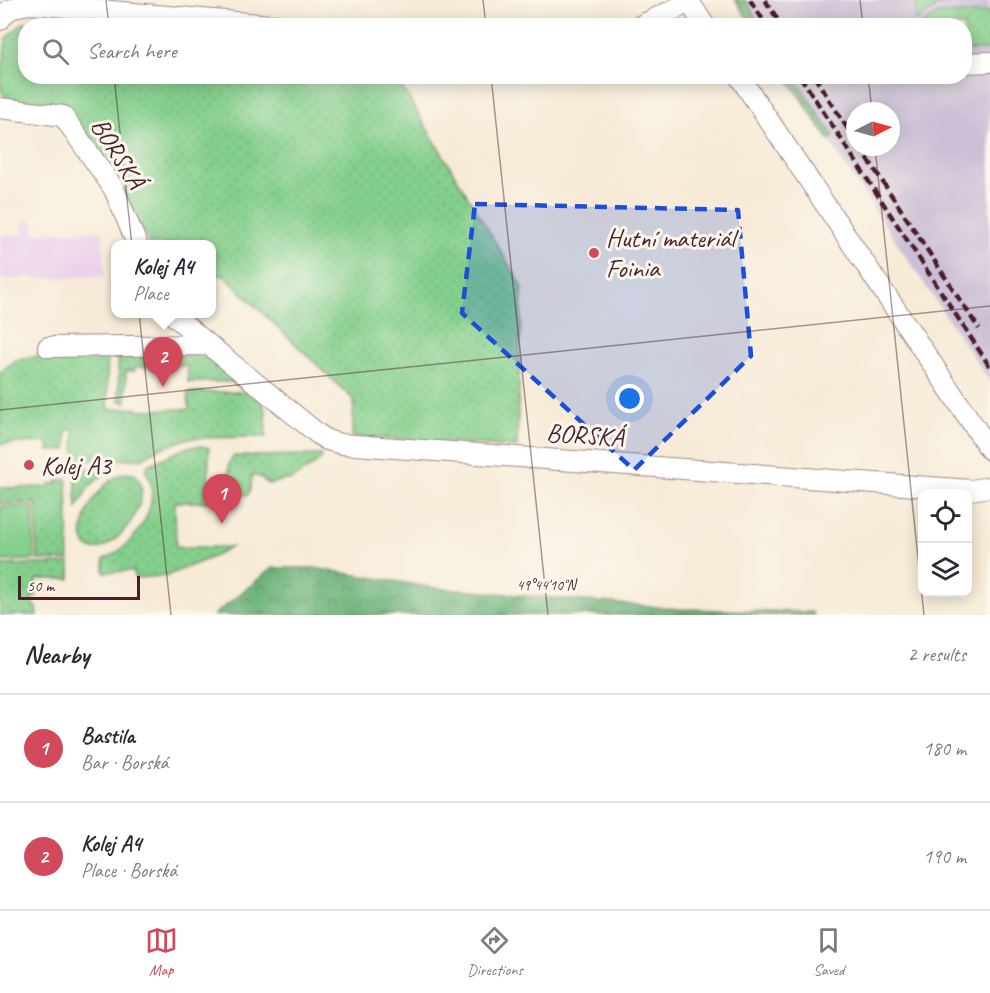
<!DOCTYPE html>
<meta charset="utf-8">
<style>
body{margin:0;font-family:Caveat,sans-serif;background:#f2f2f3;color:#2b2b33}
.controls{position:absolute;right:18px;bottom:18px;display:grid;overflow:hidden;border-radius:12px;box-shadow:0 3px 15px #0003}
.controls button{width:54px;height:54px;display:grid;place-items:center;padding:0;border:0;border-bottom:2px solid #e1e1e2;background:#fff;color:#2b2b33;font:30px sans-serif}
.compass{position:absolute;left:846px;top:102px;width:54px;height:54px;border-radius:50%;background:#fff;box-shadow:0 3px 15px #0003;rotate:84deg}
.scale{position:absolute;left:18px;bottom:15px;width:122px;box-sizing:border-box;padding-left:6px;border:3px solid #4a1f2b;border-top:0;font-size:16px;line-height:21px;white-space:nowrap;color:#4a1f2b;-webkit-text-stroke:4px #fbf7ec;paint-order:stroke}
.you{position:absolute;left:630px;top:399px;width:21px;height:21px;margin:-15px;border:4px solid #fff;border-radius:50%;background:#1a73e8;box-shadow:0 0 0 9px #1a73e833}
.badge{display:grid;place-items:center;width:39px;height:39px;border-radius:50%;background:#d1495b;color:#fff;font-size:20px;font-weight:700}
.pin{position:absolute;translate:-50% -50px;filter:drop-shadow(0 2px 3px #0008)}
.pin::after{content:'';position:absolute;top:32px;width:21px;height:18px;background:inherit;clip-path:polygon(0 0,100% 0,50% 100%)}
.popup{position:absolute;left:111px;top:240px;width:105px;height:78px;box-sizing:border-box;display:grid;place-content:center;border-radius:12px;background:#fff;filter:drop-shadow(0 2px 4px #0005);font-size:20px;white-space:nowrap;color:#7c7c81}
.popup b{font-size:22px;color:#2b2b33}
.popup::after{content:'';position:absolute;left:50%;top:100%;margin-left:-12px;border:12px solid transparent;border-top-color:#fff}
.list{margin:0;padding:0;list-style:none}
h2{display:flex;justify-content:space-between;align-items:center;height:78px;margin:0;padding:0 24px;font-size:26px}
h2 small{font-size:20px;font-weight:400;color:#7c7c81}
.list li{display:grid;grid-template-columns:39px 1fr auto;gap:18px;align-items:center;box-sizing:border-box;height:108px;padding:0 24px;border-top:2px solid #e1e1e2}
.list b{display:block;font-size:22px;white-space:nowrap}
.list p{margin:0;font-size:20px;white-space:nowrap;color:#7c7c81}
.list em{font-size:20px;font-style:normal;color:#7c7c81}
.icon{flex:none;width:33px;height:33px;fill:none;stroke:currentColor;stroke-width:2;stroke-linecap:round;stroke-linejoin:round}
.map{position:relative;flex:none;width:990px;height:615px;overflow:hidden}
.search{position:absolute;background:#fff;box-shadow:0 3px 15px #0003;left:18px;right:18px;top:18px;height:66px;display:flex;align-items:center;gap:15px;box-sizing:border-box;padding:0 21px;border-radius:24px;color:#7c7c81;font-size:22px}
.sheet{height:294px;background:#fff}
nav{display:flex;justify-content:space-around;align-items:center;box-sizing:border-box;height:84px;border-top:2px solid #e1e1e2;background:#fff;font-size:16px;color:#7c7c81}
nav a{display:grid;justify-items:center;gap:3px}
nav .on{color:#d1495b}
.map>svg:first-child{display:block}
.built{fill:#ebd1eb}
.industrial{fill:#cbbfd5;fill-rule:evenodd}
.grass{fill:url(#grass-dots);stroke:#66775c;stroke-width:1.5}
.forest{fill:url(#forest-crowns);stroke:#5a6852;stroke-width:1.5}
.pitch{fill:#83cf8c;stroke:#66775c;stroke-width:1.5}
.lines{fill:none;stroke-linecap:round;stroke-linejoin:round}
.minor-casing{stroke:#a08581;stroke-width:22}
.minor{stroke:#fff;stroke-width:20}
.rail{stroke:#4a1f2b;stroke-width:4.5;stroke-dasharray:9 4.5;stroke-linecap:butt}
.marked{fill:#1d4ed8;fill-opacity:0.2;stroke:#1d4ed8;stroke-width:4.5;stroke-dasharray:12 8;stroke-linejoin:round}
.ticks{fill:none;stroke:#4a1f2b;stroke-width:1.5;stroke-opacity:0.45}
.poi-dot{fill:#d1495b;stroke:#fbf7ec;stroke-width:2}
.labels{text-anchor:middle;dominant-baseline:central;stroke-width:6;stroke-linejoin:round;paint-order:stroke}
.street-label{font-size:26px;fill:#4a1f2b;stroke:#fbf7ec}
.poi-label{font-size:26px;fill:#4a1f2b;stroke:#fbf7ec;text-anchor:start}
.ticks-label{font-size:15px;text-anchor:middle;fill:#4a1f2b;stroke:#fbf7ec;stroke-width:6;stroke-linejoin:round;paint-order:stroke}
</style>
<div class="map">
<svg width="990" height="615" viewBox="0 0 990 615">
<defs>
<pattern id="grass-dots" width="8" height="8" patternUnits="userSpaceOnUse" patternTransform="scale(1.5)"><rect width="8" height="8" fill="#83cf8c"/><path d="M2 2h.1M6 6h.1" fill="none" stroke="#73b179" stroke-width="1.8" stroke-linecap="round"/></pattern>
<pattern id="forest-crowns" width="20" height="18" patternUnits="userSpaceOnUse" patternTransform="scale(1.5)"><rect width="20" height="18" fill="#6ab278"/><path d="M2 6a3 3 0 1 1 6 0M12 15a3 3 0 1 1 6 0" fill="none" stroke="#599063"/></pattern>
</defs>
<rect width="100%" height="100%" fill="#fbf7ec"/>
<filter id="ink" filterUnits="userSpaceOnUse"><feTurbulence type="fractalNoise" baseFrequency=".0167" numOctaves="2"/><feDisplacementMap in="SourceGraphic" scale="12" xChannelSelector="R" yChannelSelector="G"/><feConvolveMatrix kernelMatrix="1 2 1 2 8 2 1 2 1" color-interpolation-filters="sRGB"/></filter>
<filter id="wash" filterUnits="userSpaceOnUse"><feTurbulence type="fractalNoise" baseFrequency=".008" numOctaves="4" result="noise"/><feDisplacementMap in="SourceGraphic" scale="24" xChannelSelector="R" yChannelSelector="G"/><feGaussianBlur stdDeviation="1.35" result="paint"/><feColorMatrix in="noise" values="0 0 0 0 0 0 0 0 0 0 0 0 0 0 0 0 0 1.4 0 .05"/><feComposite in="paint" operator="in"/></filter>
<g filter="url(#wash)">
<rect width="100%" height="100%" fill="#f7ebd7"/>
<polygon class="built" points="30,220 34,224 35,233 103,230 105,276 34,279 33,276 23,277 23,279 0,280 0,235 22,234 22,225 26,221"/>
<path class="industrial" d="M735,0H990V382L786,77L964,76V26L752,25ZM855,111H891V147H855Z"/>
<g class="grass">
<polygon points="915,0 948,0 948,4 941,4 916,21"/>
<polygon points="990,12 990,50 965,50 964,26 922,25 938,14"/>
<polygon points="23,23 53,25 26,26 26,76 396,77 522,286 517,447 352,437 354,400 223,275 211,277 211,244 149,244 117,179 64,105 9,102 0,89 6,38"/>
<polygon points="104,354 107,357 108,409 136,408 136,410 189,409 188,392 253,392 260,395 266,412 266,437 189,438 156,450 141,459 75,461 74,429 67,430 67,450 48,451 48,442 0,444 0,372 16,360 39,356"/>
<polygon points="188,354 205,357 242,382 188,382 187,366 135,367 135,371 126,371 126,403 119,401 118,355"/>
<path d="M202,446L209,448L208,502H175L176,547H231L215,556L166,576L135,578L134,571L104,572V559C134,548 165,502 146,471L148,465L188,447Z"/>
<path d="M322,455L321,460L291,480C281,478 277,484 268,484L260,477L252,475L251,490L248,495L234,493L228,489L229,464L233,456Z"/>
<polygon points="111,467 88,488 77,508 75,469"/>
<path d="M125,473L135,474C163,503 93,576 83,539C81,529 85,517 89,508C97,492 108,479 125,473Z"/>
<polygon points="67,479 69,560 37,560 36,503 0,504 0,488 49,487 49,484 58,483 58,480"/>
<polygon points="70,563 70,579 36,579 36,597 32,597 33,606 36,607 37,615 0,615 0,565"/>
</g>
<g class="forest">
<polygon points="735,0 745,0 761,25 752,25"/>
<polygon points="786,77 794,77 834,137 829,140"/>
<polygon points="272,568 314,568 436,588 681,609 812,612 814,615 214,615"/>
</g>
<polygon class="pitch" points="33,506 34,560 0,561 0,507"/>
</g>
<g filter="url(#ink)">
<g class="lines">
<g class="minor-casing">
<g id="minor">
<polyline points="688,0 705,26"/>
<path d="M0,20C7,8 18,5 31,4L284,26"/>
<polyline points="640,26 689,2"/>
<polyline points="964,63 990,62"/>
<polyline points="739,76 990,450"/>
<polyline points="0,108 63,116 114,189 137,244"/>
<polyline points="172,314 209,345"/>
<polyline points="48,347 209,345 318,434 327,440 341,444 971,490 990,487"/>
</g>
</g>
<use href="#minor" class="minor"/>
<g class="rail">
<polyline points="750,0 767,26"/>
<polyline points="765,0 782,26"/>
<polyline points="800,76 990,367"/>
<polyline points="814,76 855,140"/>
<polyline points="860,147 979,329"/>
</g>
</g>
</g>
<path class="marked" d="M475,204L738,210L751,356L634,470L462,313Z"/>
<path class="ticks" d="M106,0L109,26M483,0L486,26M860,0L863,26M114,76L171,615M491,76L548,615M868,76L872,111M875,147L924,615M0,410L990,306"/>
<g class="poi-dot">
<circle cx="594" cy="253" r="6"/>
<circle cx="29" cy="465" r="6"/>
</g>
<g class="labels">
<g class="street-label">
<text transform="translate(118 153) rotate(58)">BORSKÁ</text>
<text transform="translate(585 435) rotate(4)">BORSKÁ</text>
</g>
<g class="poi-label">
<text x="606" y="238">Hutní materiál<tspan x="606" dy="30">Foinia</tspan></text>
<text x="41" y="465">Kolej A3</text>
</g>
</g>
<g class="ticks-label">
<text x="546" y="590">49°44'10"N</text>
</g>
</svg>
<div class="controls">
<button><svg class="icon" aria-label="locate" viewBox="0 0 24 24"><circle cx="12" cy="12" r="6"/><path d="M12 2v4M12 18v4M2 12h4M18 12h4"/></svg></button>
<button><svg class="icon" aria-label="layers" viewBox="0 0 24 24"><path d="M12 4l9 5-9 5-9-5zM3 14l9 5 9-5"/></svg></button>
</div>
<svg class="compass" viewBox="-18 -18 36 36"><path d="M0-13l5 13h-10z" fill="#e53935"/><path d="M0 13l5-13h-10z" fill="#7c7c81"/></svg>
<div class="scale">50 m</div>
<div class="you"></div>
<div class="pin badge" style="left:222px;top:524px">1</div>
<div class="pin badge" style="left:163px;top:387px">2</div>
<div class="popup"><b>Kolej A4</b>Place</div>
<div class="search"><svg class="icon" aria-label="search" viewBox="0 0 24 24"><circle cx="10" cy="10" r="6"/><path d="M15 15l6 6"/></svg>Search here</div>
</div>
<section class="sheet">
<h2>Nearby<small>2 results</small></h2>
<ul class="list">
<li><span class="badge">1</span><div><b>Bastila</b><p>Bar · Borská</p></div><em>180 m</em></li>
<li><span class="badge">2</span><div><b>Kolej A4</b><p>Place · Borská</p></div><em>190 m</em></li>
</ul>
</section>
<nav>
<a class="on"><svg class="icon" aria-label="map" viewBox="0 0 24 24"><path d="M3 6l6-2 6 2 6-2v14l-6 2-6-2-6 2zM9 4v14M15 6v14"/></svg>Map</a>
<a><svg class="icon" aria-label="directions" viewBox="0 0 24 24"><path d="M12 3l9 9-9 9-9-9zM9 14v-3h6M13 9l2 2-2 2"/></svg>Directions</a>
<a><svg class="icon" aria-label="saved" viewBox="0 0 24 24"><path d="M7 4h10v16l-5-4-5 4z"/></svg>Saved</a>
</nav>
